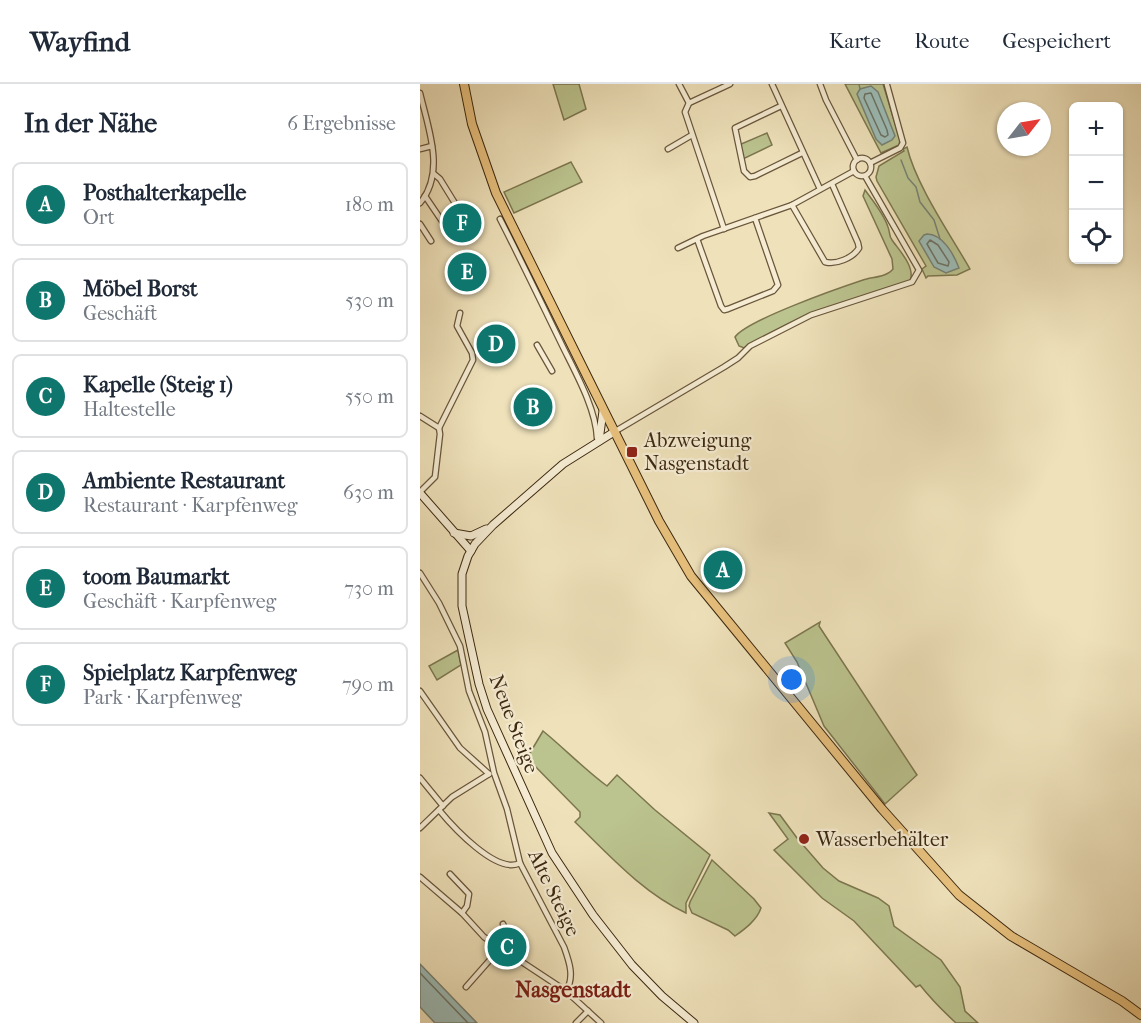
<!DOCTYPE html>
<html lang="de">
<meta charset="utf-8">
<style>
body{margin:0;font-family:"IM FELL French Canon",serif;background:#f6f6f7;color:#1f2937}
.controls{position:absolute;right:18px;top:18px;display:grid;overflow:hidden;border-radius:9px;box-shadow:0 2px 4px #0004}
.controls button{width:54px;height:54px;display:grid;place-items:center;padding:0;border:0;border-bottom:2px solid #e0e1e3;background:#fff;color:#1f2937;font:30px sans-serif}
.compass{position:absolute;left:577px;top:18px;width:54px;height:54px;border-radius:50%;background:#fff;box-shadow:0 2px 4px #0004;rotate:59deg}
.you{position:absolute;left:372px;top:596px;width:21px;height:21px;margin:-15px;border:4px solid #fff;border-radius:50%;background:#1a73e8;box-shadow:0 0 0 9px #1a73e833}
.badge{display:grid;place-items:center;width:39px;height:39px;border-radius:50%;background:#0f766e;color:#fff;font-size:20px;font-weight:700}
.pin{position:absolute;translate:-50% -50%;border:3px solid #fff;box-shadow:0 2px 6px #0006}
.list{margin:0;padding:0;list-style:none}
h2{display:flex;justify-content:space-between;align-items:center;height:78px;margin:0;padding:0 24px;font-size:26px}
h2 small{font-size:20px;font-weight:400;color:#747a83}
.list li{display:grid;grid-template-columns:39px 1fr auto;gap:18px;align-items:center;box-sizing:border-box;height:84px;margin:0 12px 12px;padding:0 12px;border:2px solid #e0e1e3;border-radius:9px}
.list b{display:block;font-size:22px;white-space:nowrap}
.list p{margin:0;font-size:20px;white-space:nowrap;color:#747a83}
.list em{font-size:20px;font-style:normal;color:#747a83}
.icon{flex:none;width:33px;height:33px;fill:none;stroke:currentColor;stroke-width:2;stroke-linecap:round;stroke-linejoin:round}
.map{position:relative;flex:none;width:721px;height:939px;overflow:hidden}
header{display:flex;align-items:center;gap:36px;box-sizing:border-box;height:84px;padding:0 30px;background:#fff;border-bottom:2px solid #e0e1e3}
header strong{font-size:28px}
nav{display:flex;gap:33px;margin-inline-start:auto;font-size:21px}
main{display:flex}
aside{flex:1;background:#fff}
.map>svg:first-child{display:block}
.green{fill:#bbc38e;stroke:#7c764f;stroke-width:1.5}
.water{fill:#9cbcb7;stroke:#768174;stroke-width:1.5}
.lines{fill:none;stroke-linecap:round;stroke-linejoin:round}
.shore{stroke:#6c7264;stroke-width:1.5}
.stream{stroke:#768174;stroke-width:1.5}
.street-casing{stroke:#69563b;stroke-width:7}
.secondary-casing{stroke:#3c2810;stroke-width:9}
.primary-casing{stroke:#3c2810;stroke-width:10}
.street{stroke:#f5ecd3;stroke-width:4.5}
.secondary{stroke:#f5ecd3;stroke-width:7}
.primary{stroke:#e8c17e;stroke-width:8}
.poi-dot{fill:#8f2418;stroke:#f5ecd3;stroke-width:2}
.labels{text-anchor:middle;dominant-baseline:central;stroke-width:4.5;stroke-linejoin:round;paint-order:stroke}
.poi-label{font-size:20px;fill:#3c2810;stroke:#f5ecd3;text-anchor:start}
.street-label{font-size:20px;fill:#3c2810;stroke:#f5ecd3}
.quarter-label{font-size:22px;font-weight:bold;fill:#7a1f14;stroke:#f5ecd3}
</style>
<header>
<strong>Wayfind</strong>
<nav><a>Karte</a><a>Route</a><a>Gespeichert</a></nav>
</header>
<main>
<aside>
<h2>In der Nähe<small>6 Ergebnisse</small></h2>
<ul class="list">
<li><span class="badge">A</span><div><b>Posthalterkapelle</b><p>Ort</p></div><em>180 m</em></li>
<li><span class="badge">B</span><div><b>Möbel Borst</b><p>Geschäft</p></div><em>530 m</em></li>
<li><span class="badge">C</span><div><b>Kapelle (Steig 1)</b><p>Haltestelle</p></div><em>550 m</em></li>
<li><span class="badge">D</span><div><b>Ambiente Restaurant</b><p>Restaurant · Karpfenweg</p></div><em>630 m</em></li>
<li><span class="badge">E</span><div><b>toom Baumarkt</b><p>Geschäft · Karpfenweg</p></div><em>730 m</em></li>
<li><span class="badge">F</span><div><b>Spielplatz Karpfenweg</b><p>Park · Karpfenweg</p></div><em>790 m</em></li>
</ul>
</aside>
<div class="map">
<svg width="721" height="939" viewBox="0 0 721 939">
<rect width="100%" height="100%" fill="#efe2bb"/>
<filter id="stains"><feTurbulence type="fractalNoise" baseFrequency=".00333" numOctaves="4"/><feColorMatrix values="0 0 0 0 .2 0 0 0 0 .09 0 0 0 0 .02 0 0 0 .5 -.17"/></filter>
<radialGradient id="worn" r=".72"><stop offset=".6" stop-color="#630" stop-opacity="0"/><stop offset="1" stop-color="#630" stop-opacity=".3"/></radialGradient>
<g class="green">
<polygon points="133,0 159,0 166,25 144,36"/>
<polygon points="425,0 463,0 480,56 479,61 461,69"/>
<polygon points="347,49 352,61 323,75 319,61"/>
<path d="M487,63C496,101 530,150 550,185L537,191L508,192L506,194L502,185L506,182L457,97L456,93L459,82L484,67L483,65Z"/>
<polygon points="151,78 162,98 94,129 84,108"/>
<path d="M445,106C453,117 464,130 468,143C470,148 469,152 472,156C478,165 496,183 490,197L400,226L366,241L324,264L319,262L315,253C327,236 419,204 443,196C452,193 467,193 473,185L472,175L443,112Z"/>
<polygon points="400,538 399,542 497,691 465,720 404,642 377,578 365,559"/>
<polygon points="38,566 41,581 17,596 9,582"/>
<path d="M123,647C145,665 164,685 187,702L197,691L235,726L290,771L266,819V829C223,809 189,771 155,738L160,733V728L107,674Z"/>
<path d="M349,729L360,731L377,754L403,784L419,797L458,814L469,822L474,842L521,876L540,903L545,927L558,939H536C523,927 511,915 500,901L496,903L434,837L402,814L354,766L368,755Z"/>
<path d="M292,776L334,815L341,824C337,836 325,845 315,852L308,846L272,829L269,822L270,818Z"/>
</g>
<g class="water">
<polygon points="451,2 458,8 475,52 472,56 462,61 456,55 437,10 440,5"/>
<path d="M507,150C523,150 534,171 539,184L526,189L514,183L499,157L504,151Z"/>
<polygon points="0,880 1,881 57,939 15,939 0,923"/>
</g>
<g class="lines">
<g class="shore">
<polygon points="451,9 467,46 468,51 465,53 461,51 444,14 445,10"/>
<polygon points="510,156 518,161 529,178 528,182 518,179 507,160"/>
<polyline points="0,889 48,939"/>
</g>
<g class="stream">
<polyline points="439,0 440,5"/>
<polyline points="481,76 488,94 496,103 500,118 514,136 520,155"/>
</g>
<g class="street-casing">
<g id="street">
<polyline points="259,0 269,19"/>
<polyline points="352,0 400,105"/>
<polyline points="400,0 406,16 437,76"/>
<path d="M0,9C8,44 26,88 0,119"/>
<polyline points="361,22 315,44 324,87 330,93 335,92 382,69"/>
<polyline points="0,65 12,62"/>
<polyline points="248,65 272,51"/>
<circle cx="442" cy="83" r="9"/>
<polyline points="450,79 480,64 483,59 467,1"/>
<polyline points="14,90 20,95 41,129"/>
<polyline points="5,112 26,143"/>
<path d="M372,121L405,178C416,181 433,174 439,164L438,159L412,100"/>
<path d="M80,135C101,176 121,218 141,259C154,286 176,324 177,354"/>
<polyline points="0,140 11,157"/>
<polyline points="304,145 265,28 269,19 310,0"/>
<polyline points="277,155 301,222 304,226 308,225 353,207 358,201 335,134"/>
<polyline points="258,164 283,152 372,121 434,87"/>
<polyline points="117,261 132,287"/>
<polyline points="0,332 19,344"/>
<polyline points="194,348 304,283 318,274 330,262 391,231 492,198 499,186 445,92"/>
<polyline points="0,408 15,393 20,350 19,344 53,276 52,269 37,242 40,229"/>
<path d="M0,489L19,519L40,562L49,607L65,648L74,689L87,725L100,779L144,863C149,877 155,893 146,907"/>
<polyline points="0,607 40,664 69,690"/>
<polyline points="0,694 23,722"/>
<path d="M19,726C33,743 77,791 100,779"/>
<polyline points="0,744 32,713 69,690"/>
<polyline points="30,790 49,810 47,822 42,829"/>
<polyline points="0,793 42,829 64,853 146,907 181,939"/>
<polyline points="46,903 76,869 87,848 83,840"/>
<polyline points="156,939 168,927"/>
</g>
</g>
<g class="secondary-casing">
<g id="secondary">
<polyline points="194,348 143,380 73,441 55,460 48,472 42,490 42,522 59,600 67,625 132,769 173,831 212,881 242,912 274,939"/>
<polyline points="179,357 183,327"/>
<polyline points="0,409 51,467"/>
<polyline points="34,449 51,452 66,445"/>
</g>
</g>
<g class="primary-casing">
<polyline id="primary" points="44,0 52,40 76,109 239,437 271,492 462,725 539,811 591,852 702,917 721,931"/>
</g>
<use href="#street" class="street"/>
<use href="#secondary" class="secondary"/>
<use href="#primary" class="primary"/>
</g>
<g class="poi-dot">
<rect x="206" y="362" width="12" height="12" rx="3"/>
<circle cx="384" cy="755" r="6"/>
</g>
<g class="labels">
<g class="poi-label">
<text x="224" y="356">Abzweigung<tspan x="224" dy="23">Nasgenstadt</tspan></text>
<text x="396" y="755">Wasserbehälter</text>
</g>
<g class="street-label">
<text transform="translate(94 640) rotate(69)">Neue Steige</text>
<text transform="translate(134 809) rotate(64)">Alte Steige</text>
</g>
<g class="quarter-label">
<text x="153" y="906">Nasgenstadt</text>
</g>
</g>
<rect width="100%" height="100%" filter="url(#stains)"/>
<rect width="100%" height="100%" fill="url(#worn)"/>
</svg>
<div class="controls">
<button>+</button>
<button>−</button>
<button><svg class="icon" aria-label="locate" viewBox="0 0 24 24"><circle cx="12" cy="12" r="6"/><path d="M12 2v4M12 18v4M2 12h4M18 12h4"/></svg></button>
</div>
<svg class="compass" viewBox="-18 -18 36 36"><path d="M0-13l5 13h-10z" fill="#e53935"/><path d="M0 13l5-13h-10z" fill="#747a83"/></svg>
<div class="you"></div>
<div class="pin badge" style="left:303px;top:486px">A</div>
<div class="pin badge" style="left:113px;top:323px">B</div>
<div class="pin badge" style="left:87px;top:863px">C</div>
<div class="pin badge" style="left:76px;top:260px">D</div>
<div class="pin badge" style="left:47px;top:188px">E</div>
<div class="pin badge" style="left:42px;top:139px">F</div>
</div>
</main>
